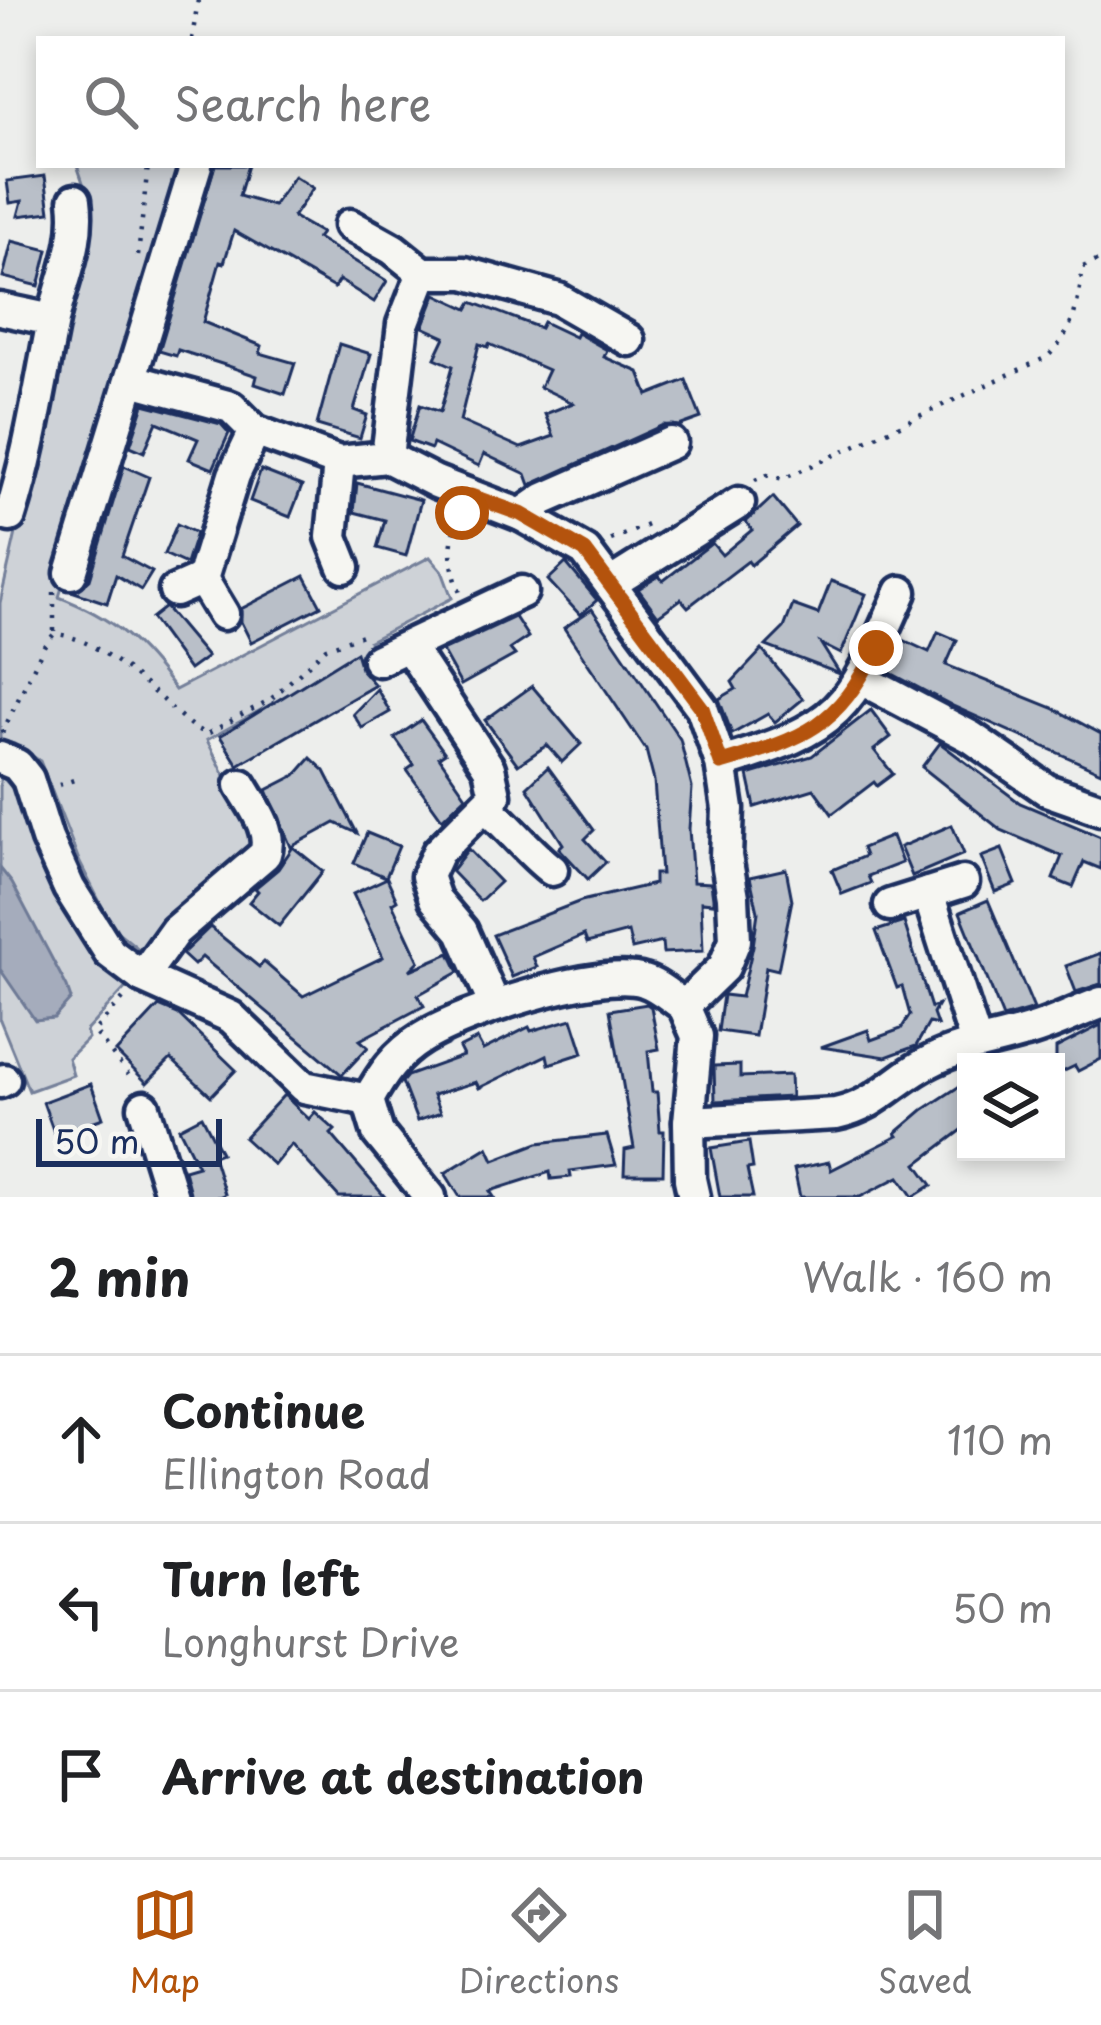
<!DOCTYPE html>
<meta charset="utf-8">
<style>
body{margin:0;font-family:"Playpen Sans",sans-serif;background:#f6f6f6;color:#202124}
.controls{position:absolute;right:36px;bottom:36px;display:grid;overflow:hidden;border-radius:0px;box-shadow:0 6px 18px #0003}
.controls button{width:108px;height:108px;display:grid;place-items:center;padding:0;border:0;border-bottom:3px solid #e0e0e0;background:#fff;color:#202124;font:60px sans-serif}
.scale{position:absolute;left:36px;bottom:30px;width:186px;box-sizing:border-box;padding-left:12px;border:6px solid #1b2f5e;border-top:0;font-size:33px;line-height:42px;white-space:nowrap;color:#1b2f5e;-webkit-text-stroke:9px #f6f6f2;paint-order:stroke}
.stop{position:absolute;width:36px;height:36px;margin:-27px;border:9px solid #b45309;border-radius:50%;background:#fff}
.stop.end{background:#b45309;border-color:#fff;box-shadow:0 3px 12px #0008}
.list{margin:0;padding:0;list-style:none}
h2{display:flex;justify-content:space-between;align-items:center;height:156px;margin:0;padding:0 48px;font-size:51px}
h2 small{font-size:39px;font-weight:400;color:#757577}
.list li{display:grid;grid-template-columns:78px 1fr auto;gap:36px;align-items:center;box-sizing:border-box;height:168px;padding:0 48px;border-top:3px solid #e0e0e0}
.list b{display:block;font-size:45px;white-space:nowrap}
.list p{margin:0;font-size:39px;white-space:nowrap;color:#757577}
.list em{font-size:39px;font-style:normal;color:#757577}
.icon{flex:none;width:66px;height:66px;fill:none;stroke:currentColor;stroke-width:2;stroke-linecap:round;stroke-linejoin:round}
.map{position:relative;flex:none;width:1101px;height:1197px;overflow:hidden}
.search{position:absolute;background:#fff;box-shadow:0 6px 18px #0003;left:36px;right:36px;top:36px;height:132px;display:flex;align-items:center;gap:30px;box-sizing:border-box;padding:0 42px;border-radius:0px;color:#757577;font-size:45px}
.sheet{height:660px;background:#fff}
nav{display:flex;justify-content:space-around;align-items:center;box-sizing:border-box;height:168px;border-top:3px solid #e0e0e0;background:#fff;font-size:33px;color:#757577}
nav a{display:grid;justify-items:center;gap:6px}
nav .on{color:#b45309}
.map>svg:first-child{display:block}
.green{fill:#ced2d7;stroke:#74809a;stroke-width:3}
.water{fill:#a5acbc;stroke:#6e7a96;stroke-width:3}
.building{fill:#b9bfc8;stroke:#1b2f5e;stroke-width:3;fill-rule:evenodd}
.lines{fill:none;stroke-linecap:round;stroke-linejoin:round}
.minor-casing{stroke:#1b2f5e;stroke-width:39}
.path{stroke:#1b2f5e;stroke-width:4.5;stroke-dasharray:3 9;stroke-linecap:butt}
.minor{stroke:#f6f6f2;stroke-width:30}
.route{stroke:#b45309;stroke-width:15}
</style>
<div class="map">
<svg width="1101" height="1197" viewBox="0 0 1101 1197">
<rect width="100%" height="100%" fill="#edeeec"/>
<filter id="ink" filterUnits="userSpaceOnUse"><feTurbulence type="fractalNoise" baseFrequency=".00833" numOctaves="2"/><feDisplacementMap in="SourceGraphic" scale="24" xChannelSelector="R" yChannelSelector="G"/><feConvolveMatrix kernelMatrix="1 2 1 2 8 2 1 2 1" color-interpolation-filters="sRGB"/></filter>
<g filter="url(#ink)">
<g class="green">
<path d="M77,165H180L151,293L59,597C114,618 141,643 175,690L430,557L442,571L452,598L369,641L370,649L207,740L259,842L146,955L113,928L80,863L40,761L14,744L0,740V603L91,206Z"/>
<path d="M0,776C30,796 54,893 77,928C90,950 111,967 130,983L86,1031L88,1038L68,1058L73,1075L29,1091L0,1020Z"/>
</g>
<polygon class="water" points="0,868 12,883 67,987 71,999 54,1018 35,1020 0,969"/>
<g class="building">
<polygon points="215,165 248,165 239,196 273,206 294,176 313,188 293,217 321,233 317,238 387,281 374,302 339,280 334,288 234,231 224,263 220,262 203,322 262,346 260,353 295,363 285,394 255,384 257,376 228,366 178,350 176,356 159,351"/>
<polygon points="45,176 50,212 18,216 22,201 10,203 7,181"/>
<polygon points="12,241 48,250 39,286 3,277"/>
<path d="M436,294L468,309L472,302L540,328L543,322L575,337L577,333L607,350L604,357L639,372L648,395L686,380L701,418L679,426L663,425L530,485L526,474L484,454L479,466L433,444L431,449L409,441L420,405L440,412L453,366L435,358L445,337L423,327ZM479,344L488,347L489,344L548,370L540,387L573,403L545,414L554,436L521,448L460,421Z"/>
<polygon points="339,344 371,354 354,410 367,415 360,438 317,425"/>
<polygon points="144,404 221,424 229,433 213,469 189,459 198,439 157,422 144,452 130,446"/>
<polygon points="124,466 149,477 122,556 152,572 141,590 116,575 107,603 74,592 90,579"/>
<polygon points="261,470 302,486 290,517 250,501"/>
<polygon points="357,483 421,500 406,556 377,548 385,520 354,512"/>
<polygon points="773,497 797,526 751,565 748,561 688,607 681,599 658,616 638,589 659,576 663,581 712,543 722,555 752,530 746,522"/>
<polygon points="177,524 196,533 186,564 164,554"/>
<polygon points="566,563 597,600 580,615 548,580"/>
<polygon points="305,576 321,606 251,642 241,622 241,609"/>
<polygon points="831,581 866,594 841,654 821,644 840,674 766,646 784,628 793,605 818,614"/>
<polygon points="165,607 207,657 189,670 151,618"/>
<polygon points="592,609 680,739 692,788 689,829 693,882 711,883 713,898 713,903 701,902 703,951 663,953 662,942 632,949 628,932 587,943 584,935 533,957 537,967 512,977 493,935 581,901 654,884 654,874 661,874 654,781 646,750 564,628"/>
<polygon points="515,617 528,637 510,649 515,655 461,685 442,651"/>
<polygon points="938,632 957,640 946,665 1053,708 1101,734 1101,772 953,706 887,671 901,639 929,652"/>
<polygon points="762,650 803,699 775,722 768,714 732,734 719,699 736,689 732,682"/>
<polygon points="356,652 361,669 375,685 238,765 220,736"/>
<polygon points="532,686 581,744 562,762 547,745 518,765 485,720"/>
<polygon points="377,689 390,712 362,728 353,714"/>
<polygon points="871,710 891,737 874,750 893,774 877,786 874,782 832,814 814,789 755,807 748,775 812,756"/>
<polygon points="421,720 445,753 439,757 466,796 442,819 407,770 414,765 395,738"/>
<polygon points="940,743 1020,803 1101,837 1101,869 1084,862 1073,887 1053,879 1062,856 1001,830 922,767"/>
<polygon points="311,758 325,771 357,833 335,823 291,847 267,790 296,775"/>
<polygon points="548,767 594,830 585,839 606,862 588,879 559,848 563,844 527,787"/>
<polygon points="952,825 964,854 912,876 900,847"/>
<polygon points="367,833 399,846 386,877 354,863"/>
<polygon points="892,836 902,863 868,876 871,883 842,894 832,870 865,856 862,848"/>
<polygon points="293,847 323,871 279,926 249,902 258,891 255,888 278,869"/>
<polygon points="468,849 500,882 480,901 451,871"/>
<polygon points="1002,849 1016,884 995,892 981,857"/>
<polygon points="786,869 792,900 778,970 766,967 755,1036 718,1031 723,995 741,997 753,946 758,912 750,877"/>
<polygon points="387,878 397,900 392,903 419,961 410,970 450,953 459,972 418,995 424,1006 360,1040 368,1047 342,1075 202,957 194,965 182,954 210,927 259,967 264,962 303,996 383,957 353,894"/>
<polygon points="988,900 1034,1009 1003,1018 960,912"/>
<polygon points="904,922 931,1008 938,1005 933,1014 937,1025 929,1023 916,1046 886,1057 821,1047 868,1030 871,1040 901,1029 910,1015 902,986 897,988 876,931"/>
<polygon points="1101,953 1101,984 1076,992 1066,966"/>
<polygon points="647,1004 651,1007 659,1049 648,1051 652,1092 657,1092 660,1131 664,1131 663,1174 624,1174 625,1150 634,1148 610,1010"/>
<polygon points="159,1006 178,1014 236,1070 211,1096 171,1059 147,1083 116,1052"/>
<polygon points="572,1019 583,1053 549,1064 547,1055 479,1088 476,1082 433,1095 440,1113 417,1121 402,1082 407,1076 463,1056 459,1048 477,1039 483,1050 529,1027 531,1031"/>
<polygon points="1101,1025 1101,1059 1078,1071 1075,1066 1056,1075 1056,1048"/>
<polygon points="740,1065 740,1077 790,1075 791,1097 715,1101 714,1066"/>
<polygon points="966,1082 966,1127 917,1164 932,1185 913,1197 899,1177 860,1197 800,1197 794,1169 829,1162 831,1170 898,1136 896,1133 923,1110"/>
<polygon points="91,1084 103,1118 55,1135 43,1102"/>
<polygon points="284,1095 309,1119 315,1112 335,1130 331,1134 385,1197 339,1197 291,1144 274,1165 244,1138"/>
<polygon points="202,1116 221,1153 213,1156 225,1194 219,1197 191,1197 184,1170 198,1166 179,1128"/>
<polygon points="607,1135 616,1165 570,1171 571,1177 551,1179 550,1172 490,1191 494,1197 460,1197 445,1173 488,1147 494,1160 538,1143"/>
<polygon points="749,1142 753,1168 747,1169 753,1197 720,1197 711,1148"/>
</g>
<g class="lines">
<g class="minor-casing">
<g id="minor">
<polyline points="350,225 393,249 423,273 465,273 558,299 629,340"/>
<polyline points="0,309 52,320"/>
<polyline points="132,380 231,407 255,431 339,462 387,457 436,482 521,515 585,551 702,708 721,763 728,809 726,856 733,897 735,940 724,967 684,1006"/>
<polyline points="387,457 403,324 423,273"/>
<polyline points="339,462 332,537 344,567"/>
<polyline points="521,515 544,499 671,443"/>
<path d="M10,516C30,453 39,391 52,326C60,282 81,246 75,200"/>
<polyline points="71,573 196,165"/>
<polyline points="202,579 234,475 255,431"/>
<polyline points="610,584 739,503"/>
<polyline points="175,591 202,579 223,614"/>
<polyline points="409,647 489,768 495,795 438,852 427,876 435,899 462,931 495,1006"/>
<polyline points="378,660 522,592"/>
<polyline points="861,679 971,737 1047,790 1101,809"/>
<polyline points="0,758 17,765 28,779 47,839 69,888 110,953 142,977 231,1017 304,1087 368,1100"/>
<path d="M721,763C846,726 850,707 901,592"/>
<path d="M486,807C510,827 527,851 552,870"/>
<polyline points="928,893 976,1043"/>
<polyline points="890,905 963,882"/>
<path d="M142,977L175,931L265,854C273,830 253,806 241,785"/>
<polyline points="684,1006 697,1036 689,1122 690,1179 694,1197"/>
<polyline points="0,1082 4,1080"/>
<path d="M368,1100C382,1074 396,1054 422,1038C462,1013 599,967 644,981C658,985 672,998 684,1006"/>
<polyline points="368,1100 378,1133 430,1197"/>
<polyline points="144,1107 172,1197"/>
<path d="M689,1122L836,1114C879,1105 896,1077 933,1060C962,1046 992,1042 1022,1033C1050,1026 1074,1013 1101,1003"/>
</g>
</g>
<g class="path">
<polyline points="192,39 198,0"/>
<polyline points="138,256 148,165"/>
<path d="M755,480L767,475L783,479L1047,357C1075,331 1078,303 1083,267L1101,259"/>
<path d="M459,519C447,547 450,564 460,593"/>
<polyline points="611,540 650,524"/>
<polyline points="54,592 54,634"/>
<path d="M2,733L44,646L54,634C101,636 159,699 194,728L207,734L271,699L326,648L365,634"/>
<polyline points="59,785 74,780"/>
<polyline points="123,999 94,1031 134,1082"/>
<polyline points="642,1197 664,1195"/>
</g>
<use href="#minor" class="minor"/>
</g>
</g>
<g class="lines" filter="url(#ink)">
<path class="route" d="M462,513L471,496L521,514L585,551L702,708L721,763C803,738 837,729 876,648"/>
</g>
</svg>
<div class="controls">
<button><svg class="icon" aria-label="layers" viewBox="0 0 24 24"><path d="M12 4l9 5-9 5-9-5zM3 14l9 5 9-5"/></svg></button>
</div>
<div class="scale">50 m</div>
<div class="stop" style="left:462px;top:513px"></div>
<div class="stop end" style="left:876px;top:648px"></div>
<div class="search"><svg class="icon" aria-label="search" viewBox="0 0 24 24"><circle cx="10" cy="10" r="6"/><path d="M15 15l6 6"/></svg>Search here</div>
</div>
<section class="sheet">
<h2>2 min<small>Walk · 160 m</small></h2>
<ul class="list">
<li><svg class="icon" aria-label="ahead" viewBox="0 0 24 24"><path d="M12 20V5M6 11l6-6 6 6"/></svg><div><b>Continue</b><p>Ellington Road</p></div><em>110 m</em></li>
<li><svg class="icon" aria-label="left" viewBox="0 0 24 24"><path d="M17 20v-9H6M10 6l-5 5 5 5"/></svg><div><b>Turn left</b><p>Longhurst Drive</p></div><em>50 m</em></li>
<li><svg class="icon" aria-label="arrive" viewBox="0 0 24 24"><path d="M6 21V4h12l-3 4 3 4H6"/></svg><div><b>Arrive at destination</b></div></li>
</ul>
</section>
<nav>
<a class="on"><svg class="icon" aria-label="map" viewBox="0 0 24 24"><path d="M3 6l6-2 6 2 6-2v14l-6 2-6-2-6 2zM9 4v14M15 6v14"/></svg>Map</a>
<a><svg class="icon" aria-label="directions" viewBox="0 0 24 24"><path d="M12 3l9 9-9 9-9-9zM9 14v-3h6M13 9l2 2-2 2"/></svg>Directions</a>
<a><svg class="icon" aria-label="saved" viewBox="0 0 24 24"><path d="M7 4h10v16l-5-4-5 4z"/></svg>Saved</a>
</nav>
